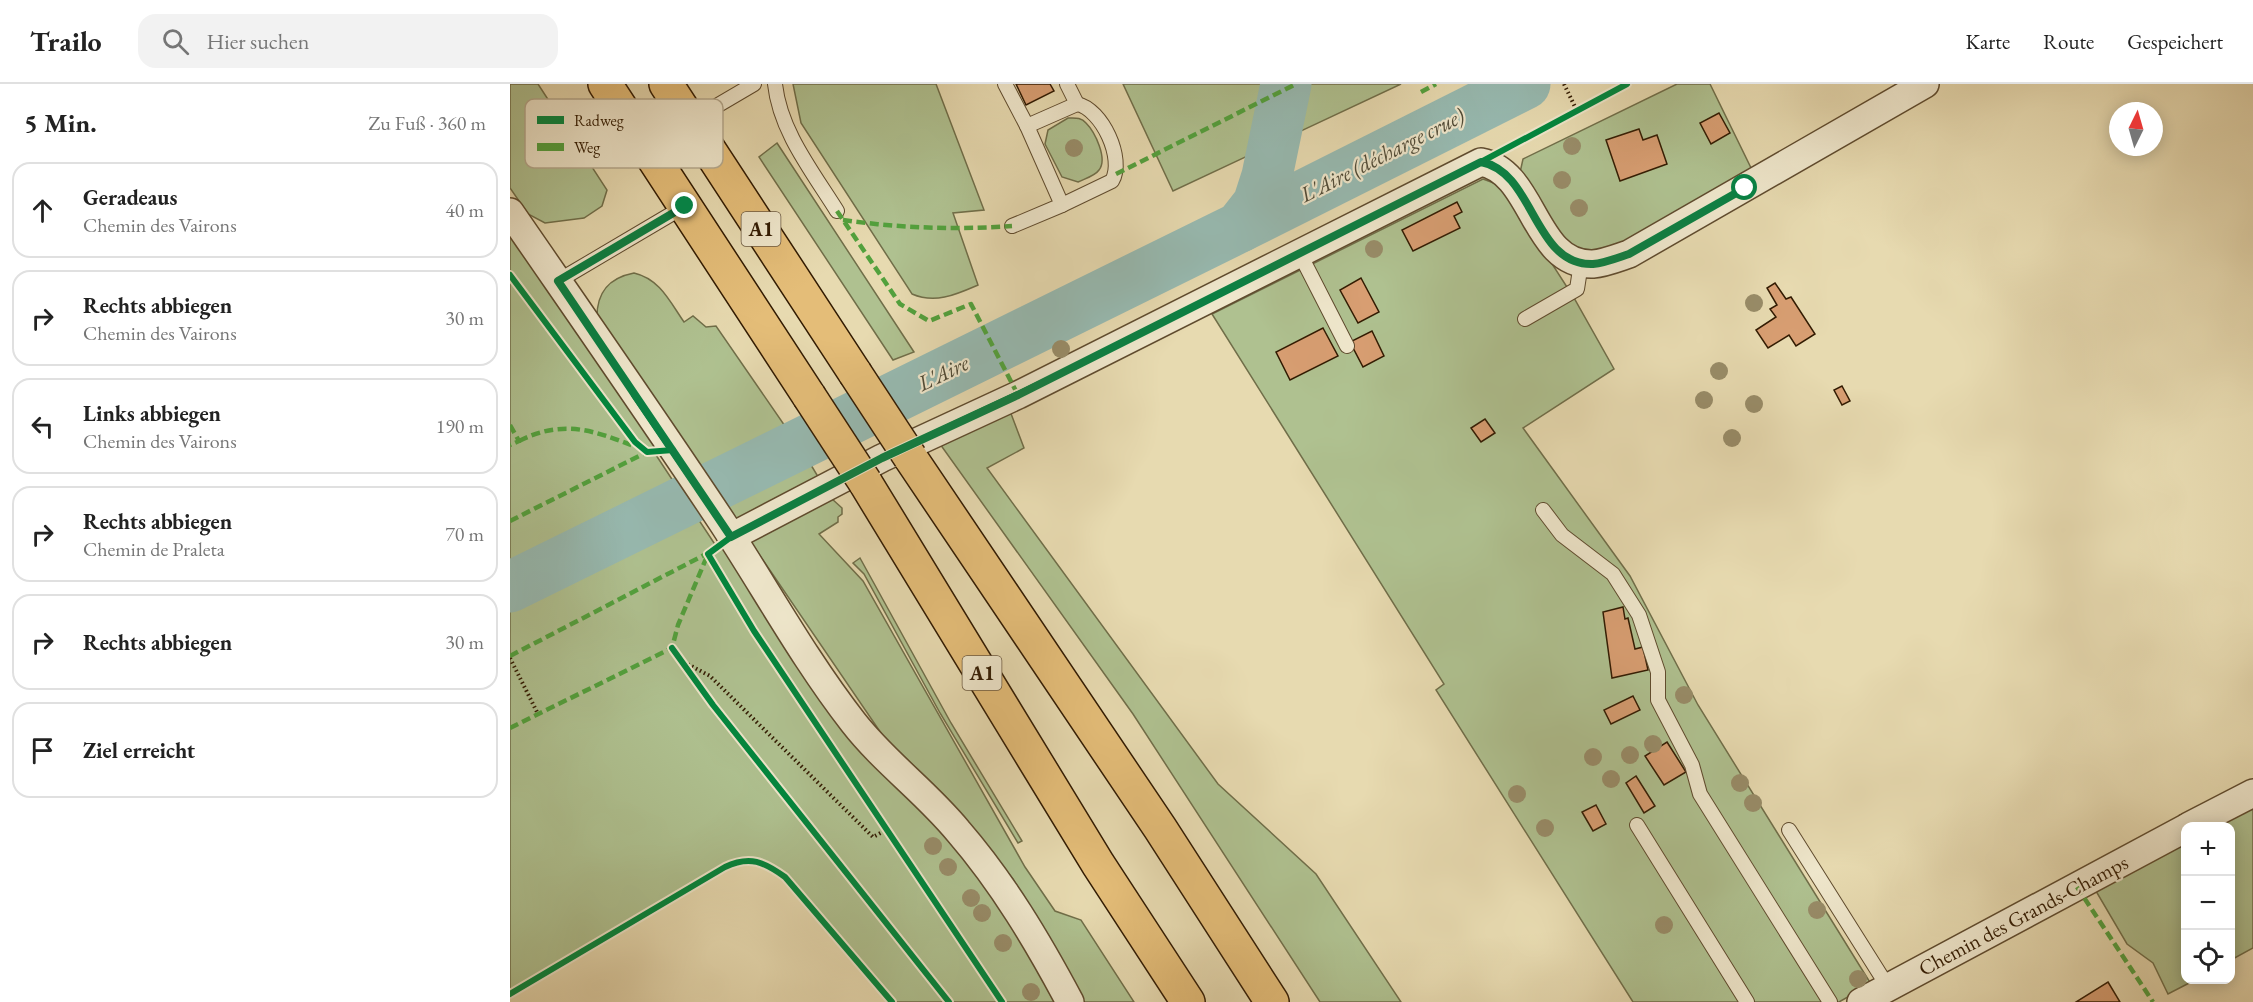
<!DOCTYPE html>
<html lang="de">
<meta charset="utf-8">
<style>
body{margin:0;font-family:"EB Garamond",serif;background:#f2f2f2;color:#222}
.controls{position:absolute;right:18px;bottom:18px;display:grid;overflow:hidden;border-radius:12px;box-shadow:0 3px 15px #0003}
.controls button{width:54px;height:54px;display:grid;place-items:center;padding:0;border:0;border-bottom:2px solid #e0e0e0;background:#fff;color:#222;font:30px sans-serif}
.compass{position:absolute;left:1599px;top:18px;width:54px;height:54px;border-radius:50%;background:#fff;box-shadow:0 3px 15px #0003;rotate:5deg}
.stop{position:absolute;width:18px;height:18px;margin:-14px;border:4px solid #0b8043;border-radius:50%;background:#fff}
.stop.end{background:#0b8043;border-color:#fff;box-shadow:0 2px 6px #0008}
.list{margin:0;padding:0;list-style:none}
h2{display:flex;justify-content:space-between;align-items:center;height:78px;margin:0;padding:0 24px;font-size:26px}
h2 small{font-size:20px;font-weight:400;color:#767676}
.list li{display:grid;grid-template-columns:39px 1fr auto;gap:18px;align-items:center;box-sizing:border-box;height:96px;margin:0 12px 12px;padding:0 12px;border:2px solid #e0e0e0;border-radius:18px}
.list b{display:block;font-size:22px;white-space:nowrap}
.list p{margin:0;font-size:20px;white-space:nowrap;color:#767676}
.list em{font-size:20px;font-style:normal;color:#767676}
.icon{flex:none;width:33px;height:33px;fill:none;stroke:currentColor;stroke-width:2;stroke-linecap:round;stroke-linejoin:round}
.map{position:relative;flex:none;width:1743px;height:918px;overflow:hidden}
header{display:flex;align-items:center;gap:36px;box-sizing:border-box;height:84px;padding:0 30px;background:#fff;border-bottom:2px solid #e0e0e0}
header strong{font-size:28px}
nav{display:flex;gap:33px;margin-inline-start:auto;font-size:21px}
.search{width:420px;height:54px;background:#f2f2f2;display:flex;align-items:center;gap:15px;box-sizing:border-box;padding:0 21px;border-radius:18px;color:#767676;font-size:22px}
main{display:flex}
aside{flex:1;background:#fff}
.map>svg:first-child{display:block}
.green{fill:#afc190;stroke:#706e49;stroke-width:1.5}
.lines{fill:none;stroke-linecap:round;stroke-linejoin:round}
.river{stroke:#97bab1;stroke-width:51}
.building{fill:#d89e72;stroke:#321b02;stroke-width:1.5}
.lane-casing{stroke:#5f4b2e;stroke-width:16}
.street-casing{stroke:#5f4b2e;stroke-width:30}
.highway-casing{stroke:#321b02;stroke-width:36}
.path{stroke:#321b02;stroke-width:4;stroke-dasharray:1.5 3;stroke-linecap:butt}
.lane{stroke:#efe7cc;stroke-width:14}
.street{stroke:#efe7cc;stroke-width:27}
.highway{stroke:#e4bd78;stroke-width:33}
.highway-bridge-casing{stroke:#321b02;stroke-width:36;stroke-linecap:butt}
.highway-bridge{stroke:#e4bd78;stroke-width:33}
.quiet{stroke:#52a13d;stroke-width:4.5;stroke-dasharray:9 4.5;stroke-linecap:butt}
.cycleway-casing{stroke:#efe7cc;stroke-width:10}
.cycleway{stroke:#00873e;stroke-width:6}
.tree{fill:#988c68}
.route{stroke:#0b8043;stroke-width:8}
.labels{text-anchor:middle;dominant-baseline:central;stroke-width:4.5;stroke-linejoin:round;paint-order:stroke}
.shield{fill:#efe7cc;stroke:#6b583f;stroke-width:1.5}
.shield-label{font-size:20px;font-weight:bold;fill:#321b02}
.street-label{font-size:21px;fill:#321b02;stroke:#efe7cc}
.water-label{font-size:22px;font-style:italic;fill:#504b37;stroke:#efe7cc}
.key{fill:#efe7cc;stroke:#b6aa8f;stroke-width:1.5}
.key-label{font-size:16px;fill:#321b02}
</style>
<header>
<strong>Trailo</strong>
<div class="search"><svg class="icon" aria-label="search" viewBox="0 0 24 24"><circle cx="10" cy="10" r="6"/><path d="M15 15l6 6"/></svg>Hier suchen</div>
<nav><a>Karte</a><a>Route</a><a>Gespeichert</a></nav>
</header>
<main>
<aside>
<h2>5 Min.<small>Zu Fuß · 360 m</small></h2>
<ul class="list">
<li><svg class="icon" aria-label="ahead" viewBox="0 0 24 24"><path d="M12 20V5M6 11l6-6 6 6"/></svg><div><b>Geradeaus</b><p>Chemin des Vairons</p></div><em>40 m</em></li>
<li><svg class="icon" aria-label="right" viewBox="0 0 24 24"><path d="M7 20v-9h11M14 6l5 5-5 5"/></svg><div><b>Rechts abbiegen</b><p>Chemin des Vairons</p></div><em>30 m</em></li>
<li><svg class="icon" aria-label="left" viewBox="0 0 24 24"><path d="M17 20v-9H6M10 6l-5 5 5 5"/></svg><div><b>Links abbiegen</b><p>Chemin des Vairons</p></div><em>190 m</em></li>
<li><svg class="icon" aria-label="right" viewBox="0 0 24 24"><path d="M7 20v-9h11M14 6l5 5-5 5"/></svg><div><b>Rechts abbiegen</b><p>Chemin de Praleta</p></div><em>70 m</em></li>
<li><svg class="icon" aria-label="right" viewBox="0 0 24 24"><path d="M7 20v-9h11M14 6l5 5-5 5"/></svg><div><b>Rechts abbiegen</b></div><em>30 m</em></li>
<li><svg class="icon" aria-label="arrive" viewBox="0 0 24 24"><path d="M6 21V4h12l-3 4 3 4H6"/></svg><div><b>Ziel erreicht</b></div></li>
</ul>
</aside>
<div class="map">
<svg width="1743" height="918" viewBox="0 0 1743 918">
<rect width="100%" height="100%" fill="#e7dab0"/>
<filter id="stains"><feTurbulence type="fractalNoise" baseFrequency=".00333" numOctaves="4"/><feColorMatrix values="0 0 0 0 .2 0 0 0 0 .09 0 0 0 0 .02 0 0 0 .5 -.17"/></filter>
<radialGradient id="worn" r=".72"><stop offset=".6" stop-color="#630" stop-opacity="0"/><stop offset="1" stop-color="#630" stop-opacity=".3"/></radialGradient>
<g class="green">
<polygon points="0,0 28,0 97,106 92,122 74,134 35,139 18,130 0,104"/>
<path d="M283,0H426L474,126L443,129L468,201C445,211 425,220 402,210L291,39Z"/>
<polygon points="613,0 891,0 663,107"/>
<polygon points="1167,0 1200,0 1243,88 1109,163 1079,168 1059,164 1009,93 1013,75"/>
<path d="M558,34C565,34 571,33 576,39C585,48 598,75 589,86C585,92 574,95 568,98L552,93L535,60L538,46Z"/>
<polygon points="267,59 404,268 383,276 249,73"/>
<polygon points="973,95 992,102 1064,214 1104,285 1013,344 1120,492 1188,621 1361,900 1329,918 1123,918 926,606 934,600 702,230"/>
<path d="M0,128L163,366L144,368L208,465L221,453L412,710L560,918H382L275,793C254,778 240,771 215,783L0,910Z"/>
<path d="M124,189C150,195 160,218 174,238L183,232L196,243L206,242L277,345L189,388L87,236C86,209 98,194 124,189Z"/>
<polygon points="500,327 514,364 477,384 708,700 806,790 891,918 810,918 623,630 430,360"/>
<polygon points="298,376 310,396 223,437 210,418"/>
<polygon points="321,414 332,424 332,430 328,433 328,438 309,450 353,497 515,783 545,827 571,836 624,918 573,918 503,795 436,713 373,652 240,457"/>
<polygon points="350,474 441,639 512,757 508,759 430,629 354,490 343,479"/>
<polygon points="1743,715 1743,864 1721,876 1720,742 1692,742"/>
<polygon points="1675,752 1676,896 1685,896 1658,910 1643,879 1617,860 1583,802"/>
</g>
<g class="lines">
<g class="river">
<polyline points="730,143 1015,0"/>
<polyline points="0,503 730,143 748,120 757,92 776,0"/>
</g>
</g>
<g class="building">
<polygon points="506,0 540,0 544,7 516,21"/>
<polygon points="1209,29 1220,49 1201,60 1190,39"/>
<polygon points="1129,45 1133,56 1147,51 1157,80 1110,97 1096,56"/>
<polygon points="947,118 952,128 944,132 950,144 903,167 892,146"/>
<polygon points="851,194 869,228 848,239 830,206"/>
<polygon points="1265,199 1276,215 1281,213 1305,250 1286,262 1279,251 1258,264 1246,246 1266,233 1260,225 1267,221 1257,204"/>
<polygon points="813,244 828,272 780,296 766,268"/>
<polygon points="862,247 874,272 853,283 840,258"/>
<polygon points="1332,302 1340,317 1332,321 1324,306"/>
<polygon points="975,335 985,349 971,358 961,344"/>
<polygon points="1113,523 1115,535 1118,534 1125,565 1133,563 1138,586 1102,594 1093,528"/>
<polygon points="1123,612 1130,626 1101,640 1094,626"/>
<polygon points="1157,658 1176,688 1154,701 1135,672"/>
<polygon points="1126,692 1145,722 1134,729 1116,699"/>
<polygon points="1086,721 1096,740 1083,747 1072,728"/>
<polygon points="1598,898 1610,918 1566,918"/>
</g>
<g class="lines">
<g class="lane-casing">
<g id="lane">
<path d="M265,0C270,47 302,87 327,127"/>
<polyline points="495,0 517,42"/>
<polyline points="181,37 244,0"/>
<path d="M552,121L602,97C615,75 592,25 567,20"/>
<polyline points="502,142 552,121 517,42 567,20 557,0"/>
<polyline points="790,170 837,262"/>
<polyline points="48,197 175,122"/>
<polyline points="1015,235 1067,205 1071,179"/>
<polyline points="1033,426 1052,451 1103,490 1129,531 1148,588 1148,616 1182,681 1190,710 1320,918"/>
<polyline points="1127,741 1237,918"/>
<polyline points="1279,746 1378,903"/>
</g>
</g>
<g class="street-casing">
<g id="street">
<path d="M0,128C71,231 143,334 212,438C256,505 294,575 343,638C374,678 416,708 448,747C493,799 528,858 560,918"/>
<path d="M221,453L372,374L508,311L971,78C1025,88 1023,182 1083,180C1095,179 1107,174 1119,170L1415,0"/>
<polyline points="1679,742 1743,709"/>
<polyline points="1351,918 1676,744"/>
</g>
</g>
<g class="highway-casing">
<g id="highway">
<polyline points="95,0 299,312"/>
<polyline points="156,0 345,289"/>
<polyline points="400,373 650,744 762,918"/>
<polyline points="355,398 588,780 678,918"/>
</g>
</g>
<g class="path">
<polyline points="1054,0 1067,27"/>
<polyline points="0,574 28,630"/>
<polyline points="170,576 200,592 363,753 378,745"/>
</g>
<use href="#lane" class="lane"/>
<use href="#street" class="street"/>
<use href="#highway" class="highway"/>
<g class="highway-bridge-casing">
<g id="highway-bridge">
<polyline points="345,289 400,373"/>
<polyline points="299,312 355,398"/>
</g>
</g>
<use href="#highway-bridge" class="highway-bridge"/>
<g class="quiet">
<polyline points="911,8 926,0"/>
<polyline points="606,90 786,0"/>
<polyline points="327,127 390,220 419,237 461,220 508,311"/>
<path d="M333,136C389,144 446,146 502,142"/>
<polyline points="0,341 9,357 0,361"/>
<path d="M9,357C53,335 83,346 126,363"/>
<polyline points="0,437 137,368"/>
<polyline points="165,569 162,564 168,541 198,470"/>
<polyline points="0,572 200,468"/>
<polyline points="0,644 162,564"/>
<polyline points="1567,803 1643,918"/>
</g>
<g class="cycleway-casing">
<g id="cycleway">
<polyline points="971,78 1117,0"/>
<polyline points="0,191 125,358 137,368 163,366"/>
<polyline points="124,311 221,453"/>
<polyline points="162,564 203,621 439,918"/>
<path d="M0,910L215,783C240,771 254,778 275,793L382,918"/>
<polyline points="492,918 244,547 198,470 221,453 372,374 548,291"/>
</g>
</g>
<use href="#cycleway" class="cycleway"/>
</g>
<g class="tree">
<circle cx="1062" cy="62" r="9"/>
<circle cx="564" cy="64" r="9"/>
<circle cx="1052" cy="96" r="9"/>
<circle cx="1069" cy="124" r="9"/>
<circle cx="864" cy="165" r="9"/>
<circle cx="1244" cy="219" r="9"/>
<circle cx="551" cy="265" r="9"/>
<circle cx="1209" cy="287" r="9"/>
<circle cx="1194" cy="316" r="9"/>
<circle cx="1244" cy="320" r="9"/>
<circle cx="1222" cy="354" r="9"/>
<circle cx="1174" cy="611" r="9"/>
<circle cx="1143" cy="660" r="9"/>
<circle cx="1120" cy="671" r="9"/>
<circle cx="1083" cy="673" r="9"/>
<circle cx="1101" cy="695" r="9"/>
<circle cx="1230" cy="699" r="9"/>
<circle cx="1007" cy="710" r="9"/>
<circle cx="1243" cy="719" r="9"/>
<circle cx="1035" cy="744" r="9"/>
<circle cx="423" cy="762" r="9"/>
<circle cx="438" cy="783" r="9"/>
<circle cx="461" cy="814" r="9"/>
<circle cx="1307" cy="826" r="9"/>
<circle cx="472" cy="829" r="9"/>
<circle cx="1154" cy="841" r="9"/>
<circle cx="493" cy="859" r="9"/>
<circle cx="1348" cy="895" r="9"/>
<circle cx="521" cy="908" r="9"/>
</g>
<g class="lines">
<path class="route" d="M175,122L48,197L221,453L372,374L508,311L971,78C1025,88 1023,182 1083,180C1095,179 1107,174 1119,170L1235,104"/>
</g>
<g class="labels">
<g class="shield">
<rect x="231.5" y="128" width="39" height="34" rx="4.5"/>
<rect x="452.5" y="572" width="39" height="34" rx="4.5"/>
</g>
<g class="shield-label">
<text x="251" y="145">A1</text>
<text x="472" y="589">A1</text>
</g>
<g class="street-label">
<text transform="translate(1513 831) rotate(-28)">Chemin des Grands-Champs</text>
</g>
<g class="water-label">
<text transform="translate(872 71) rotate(-27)">L'Aire (décharge crue)</text>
<text transform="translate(433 289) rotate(-26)">L'Aire</text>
</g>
</g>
<rect x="15" y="15" width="198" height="69" rx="9" class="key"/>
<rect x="27" y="32" width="27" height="8" fill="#00873e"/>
<rect x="27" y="59" width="27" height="8" fill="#52a13d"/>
<g class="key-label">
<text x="64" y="42">Radweg</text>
<text x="64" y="69">Weg</text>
</g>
<rect width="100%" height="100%" filter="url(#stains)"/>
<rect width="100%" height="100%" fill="url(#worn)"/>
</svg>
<div class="controls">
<button>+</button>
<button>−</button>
<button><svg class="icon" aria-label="locate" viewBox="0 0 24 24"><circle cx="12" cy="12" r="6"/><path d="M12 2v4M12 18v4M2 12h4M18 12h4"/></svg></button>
</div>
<svg class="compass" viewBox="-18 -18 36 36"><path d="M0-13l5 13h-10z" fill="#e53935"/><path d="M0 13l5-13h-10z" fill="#767676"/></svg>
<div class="stop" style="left:1235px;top:104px"></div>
<div class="stop end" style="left:175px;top:122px"></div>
</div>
</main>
